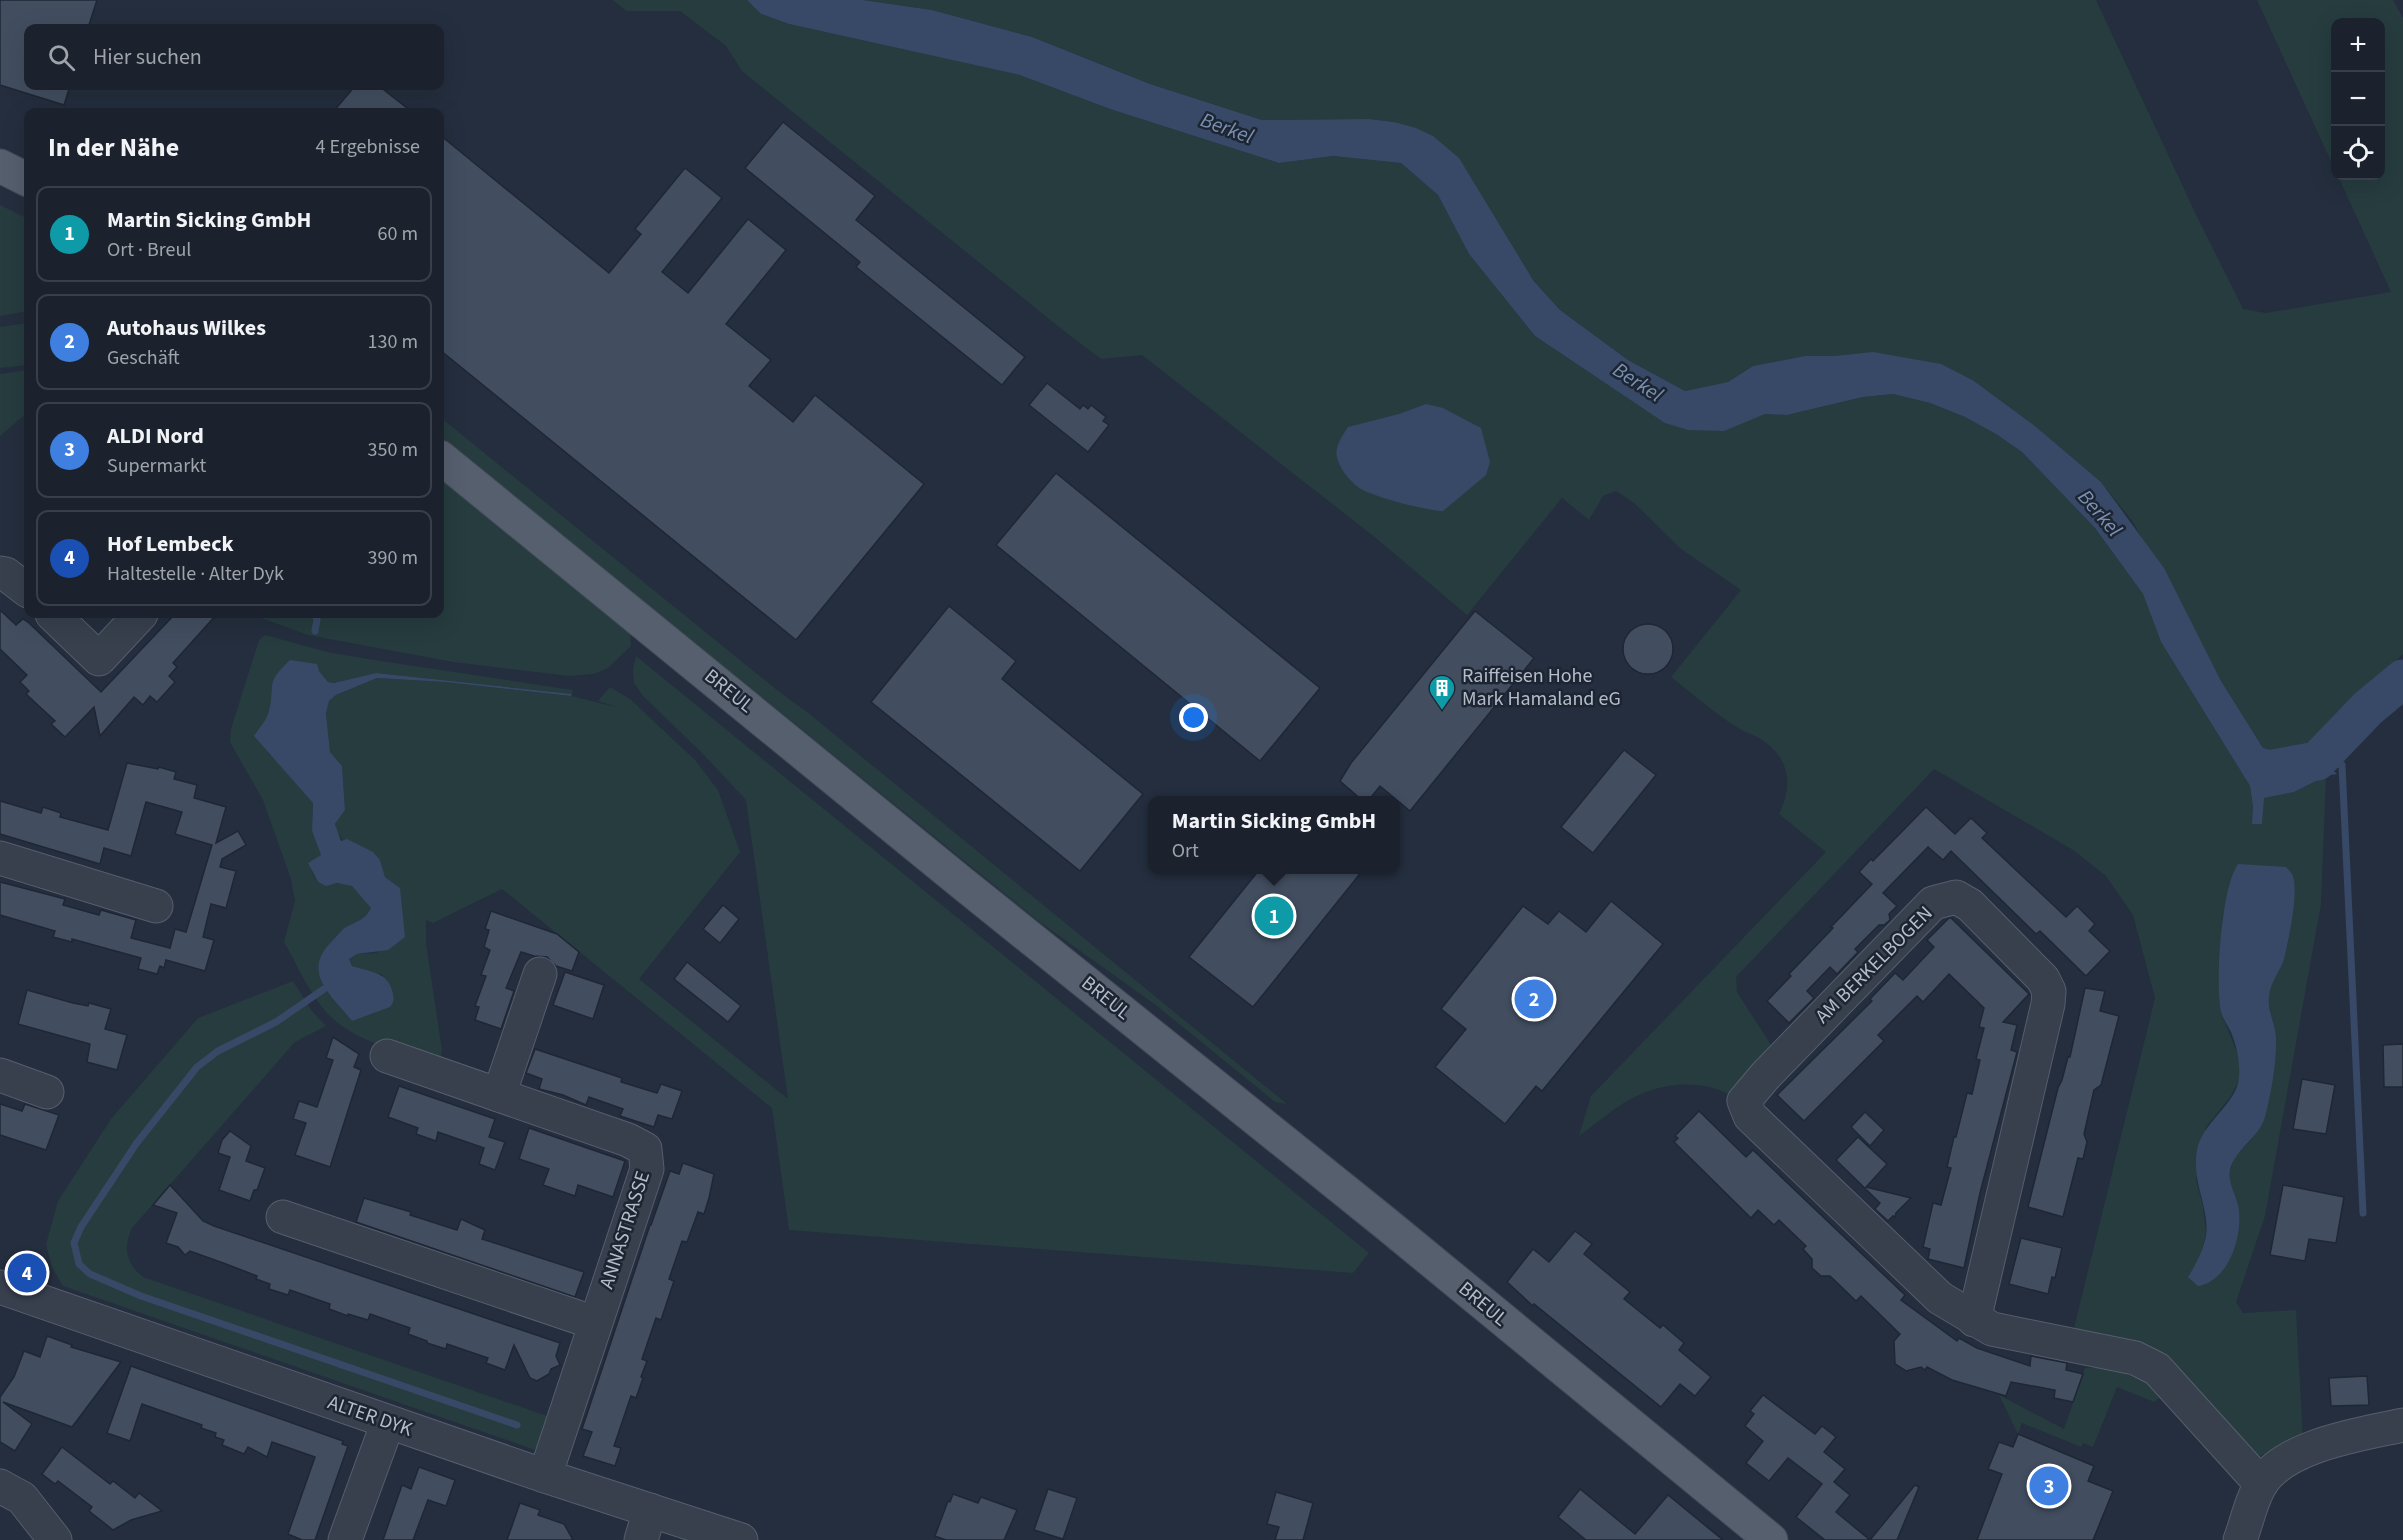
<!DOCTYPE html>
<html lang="de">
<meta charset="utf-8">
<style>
body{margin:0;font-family:"Source Sans 3",sans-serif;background:#242a36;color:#f1f3f6}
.controls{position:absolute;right:18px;top:18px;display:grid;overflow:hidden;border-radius:12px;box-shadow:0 6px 24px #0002}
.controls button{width:54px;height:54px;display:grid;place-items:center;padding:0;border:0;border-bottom:2px solid #393f4a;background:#1b222e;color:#f1f3f6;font:30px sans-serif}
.you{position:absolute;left:1194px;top:718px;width:21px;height:21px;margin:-15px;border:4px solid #fff;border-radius:50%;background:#1a73e8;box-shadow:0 0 0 9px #1a73e833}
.badge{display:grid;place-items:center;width:39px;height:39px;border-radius:50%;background:#88b1fa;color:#fff;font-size:20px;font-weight:700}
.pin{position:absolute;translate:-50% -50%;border:3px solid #fff;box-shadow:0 2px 6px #0006}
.popup{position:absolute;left:1148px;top:796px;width:252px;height:78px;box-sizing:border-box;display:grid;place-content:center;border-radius:12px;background:#1b222e;filter:drop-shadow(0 2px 4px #0005);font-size:20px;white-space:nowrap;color:#a0a4aa}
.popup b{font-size:22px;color:#f1f3f6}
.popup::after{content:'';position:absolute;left:50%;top:100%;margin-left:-12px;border:12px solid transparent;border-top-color:#1b222e}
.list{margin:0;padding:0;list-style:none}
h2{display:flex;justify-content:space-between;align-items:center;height:78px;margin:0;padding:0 24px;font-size:26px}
h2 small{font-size:20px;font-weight:400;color:#a0a4aa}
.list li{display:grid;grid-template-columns:39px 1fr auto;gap:18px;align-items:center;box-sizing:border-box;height:96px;margin:0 12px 12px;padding:0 12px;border:2px solid #393f4a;border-radius:12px}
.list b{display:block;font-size:22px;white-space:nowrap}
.list p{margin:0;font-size:20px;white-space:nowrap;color:#a0a4aa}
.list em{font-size:20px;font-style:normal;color:#a0a4aa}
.icon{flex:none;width:33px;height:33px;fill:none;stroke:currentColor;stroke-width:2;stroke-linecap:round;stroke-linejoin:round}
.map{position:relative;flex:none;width:2403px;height:1540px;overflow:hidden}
.search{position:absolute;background:#1b222e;box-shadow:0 6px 24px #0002;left:24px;top:24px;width:420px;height:66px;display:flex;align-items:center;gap:15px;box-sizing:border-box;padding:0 21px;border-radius:12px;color:#a0a4aa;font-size:22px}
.panel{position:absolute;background:#1b222e;box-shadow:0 6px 24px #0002;left:24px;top:108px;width:420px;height:510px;border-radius:12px}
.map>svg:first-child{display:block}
.green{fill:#263c3f;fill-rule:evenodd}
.water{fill:#374966}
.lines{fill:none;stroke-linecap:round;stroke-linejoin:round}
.stream{stroke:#374966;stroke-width:7}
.river{stroke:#374966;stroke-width:39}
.building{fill:#424e60;stroke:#1f2735;stroke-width:1.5}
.minor-casing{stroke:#565e6c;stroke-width:35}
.major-casing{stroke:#414957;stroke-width:35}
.minor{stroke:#38404e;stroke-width:33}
.major{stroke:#565f6e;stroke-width:33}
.labels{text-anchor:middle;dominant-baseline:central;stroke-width:5;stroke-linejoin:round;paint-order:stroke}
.poi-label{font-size:20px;fill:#b4bbc9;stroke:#1d2533;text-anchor:start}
.street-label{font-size:20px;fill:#b4bbc9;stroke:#1d2533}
.water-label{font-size:21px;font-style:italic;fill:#7b91b2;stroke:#1d2533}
</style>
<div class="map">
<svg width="2403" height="1540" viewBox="0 0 2403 1540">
<rect width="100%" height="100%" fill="#242e3e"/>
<g class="green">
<path d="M613,0H747L761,14L789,24L1021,75L1110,109L1279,163L1333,156L1401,163L1438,195L1469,254L1535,336L1592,374L1746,421L1765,414L1787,415L1863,397L1893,394L1930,403L1965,417L1996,434L2022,452L2095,528L2143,594L2161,642L2250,786L2253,807L2262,824L2263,798L2294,792L2326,776L2321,904L2265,1216L2236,1302L2243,1313L2296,1310L2303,1440L2254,1458L2165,1355L2073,1332L2155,998L2133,915L2106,876L2073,850L1934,769L1736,977L1737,992L1775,1051L1731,1096C1701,1077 1654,1083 1624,1103C1608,1113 1594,1125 1579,1136L1591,1096L1826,852L1779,814C1794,784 1789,756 1759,738C1752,734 1744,732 1738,728C1714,713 1693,694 1671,677L1741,590L1681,549L1634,503L1616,491L1603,496L1589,520L1562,498L1467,615L1377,539L1142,355L1101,359L1064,331L742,71L726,46L680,11H626ZM2234,871L2295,890L2283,961L2270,985L2268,1000L2276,1037L2252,1139L2234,1158L2230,1171V1185L2238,1205L2188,1277L2201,1256L2206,1233L2203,1206L2196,1180L2206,1127L2231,1096L2239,1080V1057L2221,1013L2220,948L2223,914Z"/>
<polygon points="863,0 2096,0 2199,221 2243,309 2266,313 2391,292 2338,176 2380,176 2380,22 2336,22 2335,170 2257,0 2393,0 2403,18 2403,654 2308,747 2290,755 2263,748 2221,681 2133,522 2101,482 2035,426 1974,381 1835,356 1805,356 1753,366 1728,382 1685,391 1628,360 1560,310 1394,122 1369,119 1262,120 1150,84 1032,37 932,10"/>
<polygon points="0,205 28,219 28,311 0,316"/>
<polygon points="28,323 28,365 0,368 0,327"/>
<polygon points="28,370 28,412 0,436 0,374"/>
<polygon points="440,417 777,690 807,712 1287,1104 1275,1102 1157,1006 1037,920 440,436"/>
<polygon points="440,477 630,631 631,646 608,668 594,674 569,676 453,662 308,635 250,614 440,614"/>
<path d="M265,635L327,652L368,659L573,690L572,694L376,673L334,683L328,682L319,671L270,703L268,753L279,762L313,803L312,831L321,855L310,865C319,899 331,876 352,886C360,889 366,901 371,908C365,920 357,921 346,927C341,930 337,936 333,940C300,973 330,994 352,1021L383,975L352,966L349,959L357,954L377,953L400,888L385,877L380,860C359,850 341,848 335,824L345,810L342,766L330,752L326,712L329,701L336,695L377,678L445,682L571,696L620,708L598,701L610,687L630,699L695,760L718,790L740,852L639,979L788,1099L746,800L704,755L643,696L634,683L633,669L636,656L1369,1253L1353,1273L789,1230L772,1108L502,889L433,923L426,920V943L442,1050L440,1060C397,1050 350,1043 321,1006C306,986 296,963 284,942L295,901L291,879L263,800L230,742L231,729L259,640Z"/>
<path d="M293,981L312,1011L326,1026L295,1042L132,1228C123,1247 126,1264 143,1277L550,1417L535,1450L63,1286L52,1268L46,1244L58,1201L111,1119L198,1018Z"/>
<polygon points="2108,1367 2148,1383 2163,1395 2154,1402 2117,1387 2093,1447 2083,1443 2081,1447 2022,1423 2018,1434 1999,1395 2064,1429 2085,1368"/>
</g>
<g class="water">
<polygon points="747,0 863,0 932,10 1032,37 1150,84 1262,120 1369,119 1394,122 1416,128 1433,136 1459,158 1533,280 1560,310 1628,360 1685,391 1728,382 1753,366 1805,356 1835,356 1873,352 1941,364 1974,381 2035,426 2101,482 2164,568 2221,681 2263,748 2290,755 2308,747 2337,774 2326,776 2294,792 2264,798 2262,824 2252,824 2253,807 2250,786 2161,642 2143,594 2095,528 2022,452 1996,434 1965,417 1930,403 1893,394 1863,397 1787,415 1765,414 1724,431 1688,430 1665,423 1535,336 1469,254 1438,195 1401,163 1333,156 1279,163 1110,109 1020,75 789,24 761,14"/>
<path d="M1426,404L1443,408L1481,428L1490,462L1486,475L1443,511C1428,511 1369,496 1358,487C1349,480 1339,468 1337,457C1334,447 1343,435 1348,427L1399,414Z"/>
<path d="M290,660L317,664L319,671L328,682L334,683L376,673L572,694L571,696L445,682L377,678L336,695L329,701L326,713L330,752L342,766L345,810L335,824L341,841L347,839L373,852L380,860L385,877L400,888L405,937L388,950L357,954L349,959L352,966C371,972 389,972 393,994C394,1000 394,1002 390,1007L352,1021C330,994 300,972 333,940C337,936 341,930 346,927C357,921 365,920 371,908L352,886L337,883L326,886L318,882L308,863L321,855L312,831L313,803L254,736C259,728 267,720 269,711C276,682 264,685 290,660Z"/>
<path d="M2238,864L2286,867C2288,869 2290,871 2292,874C2300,889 2288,942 2284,959C2280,972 2270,982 2269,997C2267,1009 2275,1023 2276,1037C2277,1061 2271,1094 2265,1117C2259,1138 2235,1149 2230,1170C2228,1183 2235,1193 2238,1205C2244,1233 2230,1281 2198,1286L2188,1277C2196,1264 2203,1251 2206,1236C2210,1208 2191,1182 2197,1150C2202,1122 2238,1103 2239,1077C2240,1061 2237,1047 2231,1032C2228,1026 2223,1019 2221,1012C2215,982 2221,888 2238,864Z"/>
</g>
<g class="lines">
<g class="stream">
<polyline points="315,614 317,620 315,631"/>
<polyline points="2317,761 2342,765 2363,1213"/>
<polyline points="324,989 276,1022 218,1051 197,1067 136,1144 81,1227 74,1243 79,1264 90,1274 141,1296 517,1425"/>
</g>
<polyline class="river" points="2268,770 2317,761 2368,708 2403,679"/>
</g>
<g class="building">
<polygon points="0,0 97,0 88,28 28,28 28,86 70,86 64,105 0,85"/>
<polygon points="355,86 379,86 412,112 333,112"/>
<polygon points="783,122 875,196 856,220 1025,357 1002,385 856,267 860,262 745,168"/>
<polygon points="440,135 609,273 641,234 635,229 685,168 722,198 662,272 688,293 748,219 786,250 726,324 771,360 749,386 793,422 815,395 924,484 796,640 440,350"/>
<polygon points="1047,383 1080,409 1083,405 1088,409 1091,405 1106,417 1103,421 1109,425 1088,452 1029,405"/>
<polygon points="1056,473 1320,688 1260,761 996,545"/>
<polygon points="949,606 1016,661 1002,679 1143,794 1080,871 871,702"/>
<polygon points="0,610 16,625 23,619 29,623 101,692 175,614 217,614 173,663 177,667 169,676 175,682 157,702 150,696 143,705 134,697 100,736 94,707 65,737 51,724 55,721 26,694 29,691 20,682 27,675 0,649"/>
<polygon points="1475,611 1534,658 1410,811 1380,786 1368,801 1363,801 1340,781 1351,763"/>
<circle cx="1648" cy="649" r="25"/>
<polygon points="1624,750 1656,775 1593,853 1561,827"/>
<polygon points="127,763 158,769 159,767 176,772 174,779 197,785 194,798 226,807 216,843 238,831 246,845 222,859 220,867 236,871 226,908 211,904 203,937 214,940 205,971 166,960 164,968 160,966 157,974 138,969 141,958 72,939 72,942 53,937 55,931 0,915 0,882 65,899 63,905 99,915 101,910 136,920 131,938 170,948 175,929 186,932 212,845 175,834 182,812 146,802 131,856 104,848 100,864 0,834 0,801 41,813 43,807 61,813 60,817 108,830"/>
<polygon points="1926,807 1955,834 1971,818 1987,833 1982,838 2066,917 2077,906 2095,924 2089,931 2110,951 2086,976 2040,931 2036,934 1951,851 1943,860 1928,847 1883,893 1897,906 1889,914 1890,920 1884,925 1879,925 1855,949 1858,952 1837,974 1830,967 1807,991 1814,998 1789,1023 1767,1001 1791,976 1789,974 1833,928 1831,927 1872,884 1859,872 1871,859 1873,861"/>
<polygon points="1259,870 1363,870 1253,1007 1189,957"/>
<polygon points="1611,901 1663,944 1542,1091 1536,1086 1505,1124 1435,1067 1466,1029 1441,1009 1523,906 1548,924 1559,911 1586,932"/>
<polygon points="723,905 739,919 720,943 703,929"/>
<polygon points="491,911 557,934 579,952 572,971 556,966 547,957 534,956 521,952 506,988 514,991 501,1029 475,1020 479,1007 475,1006 486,976 481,975 490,950 484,947 489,930 485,929"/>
<polygon points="1949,918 1951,918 2029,994 2003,1022 2017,1025 2011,1050 2017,1052 1980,1193 1964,1268 1928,1259 1930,1249 1923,1247 1933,1203 1941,1205 1951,1168 1947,1167 1954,1137 1956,1137 1967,1093 1972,1094 1980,1060 1976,1059 1984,1028 1979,1027 1984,1008 1949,974 1923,1002 1917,996 1878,1035 1884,1041 1804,1121 1777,1095 1872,1001 1870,999 1895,973 1903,980 1934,947 1927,940"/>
<polygon points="687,962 741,1006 728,1022 674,979"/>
<polygon points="565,972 604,985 593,1019 553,1005"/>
<polygon points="2085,988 2105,991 2100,1011 2119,1016 2101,1085 2094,1090 2084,1134 2087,1142 2083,1159 2078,1158 2063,1217 2028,1207 2058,1088 2062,1080 2068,1057 2070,1057"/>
<polygon points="27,990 73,1003 88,1006 89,1003 111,1009 105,1029 127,1035 117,1070 87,1062 90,1044 18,1024"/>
<polygon points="333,1037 359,1054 354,1067 361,1070 330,1167 295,1155 306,1123 293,1119 299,1101 317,1107 333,1060 326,1058"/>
<polygon points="2403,1044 2403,1087 2384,1087 2383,1045"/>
<polygon points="535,1049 622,1078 621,1082 657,1093 661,1084 682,1091 672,1119 658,1115 654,1127 620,1116 623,1109 589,1097 586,1105 563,1095 539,1089 542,1079 526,1073"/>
<polygon points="2302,1079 2335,1085 2326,1134 2293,1129"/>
<polygon points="399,1086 495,1119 489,1137 505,1142 495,1170 479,1164 484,1148 438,1132 436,1141 416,1134 418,1128 388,1117"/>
<polygon points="0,1104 22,1111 25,1104 59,1115 46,1150 0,1135"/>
<polygon points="1699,1111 1746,1157 1753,1150 1905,1295 1901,1300 1957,1341 1959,1338 1977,1348 2030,1366 2031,1356 2067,1363 2066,1370 2083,1374 2073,1402 2054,1398 2055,1390 2011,1382 2006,1396 1952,1380 1927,1367 1925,1370 1921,1367 1906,1371 1895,1364 1894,1341 1900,1334 1861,1296 1856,1301 1830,1276 1821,1276 1812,1268 1812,1259 1803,1249 1806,1246 1779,1220 1774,1225 1758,1210 1751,1218 1674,1142 1678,1138 1675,1136"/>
<polygon points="1865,1112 1884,1130 1870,1146 1851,1127"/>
<polygon points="529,1128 625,1161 613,1197 578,1185 575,1196 543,1185 549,1169 519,1159"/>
<polygon points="230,1131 251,1146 246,1161 265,1168 257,1190 254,1190 250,1201 219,1190 230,1157 218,1153 222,1140"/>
<polygon points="1858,1137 1887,1164 1866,1187 1911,1198 1896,1213 1895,1217 1893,1216 1888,1221 1875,1209 1880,1203 1836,1160"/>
<polygon points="683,1163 714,1174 709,1198 704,1214 698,1212 687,1242 682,1241 669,1279 674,1281 661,1320 656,1318 642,1359 647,1361 641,1377 643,1378 636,1398 631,1396 614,1446 621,1448 615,1466 583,1456 592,1432 582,1429 650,1225 651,1225 670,1171 679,1174"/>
<polygon points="170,1185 203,1221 214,1226 560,1343 556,1356 560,1365 551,1369 549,1374 537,1381 530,1378 514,1345 505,1370 486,1363 488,1358 447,1344 446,1349 427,1343 427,1341 408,1334 410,1328 370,1314 368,1320 348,1314 348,1316 329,1309 330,1304 290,1290 288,1295 269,1289 270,1284 256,1279 257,1276 226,1264 190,1251 185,1255 178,1247 166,1243 177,1213 153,1205"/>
<polygon points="2283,1185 2344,1197 2336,1243 2309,1239 2305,1261 2270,1255"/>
<polygon points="364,1198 411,1212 410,1215 457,1230 461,1219 485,1230 482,1239 584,1272 575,1297 356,1222"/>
<polygon points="1575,1231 1592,1244 1584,1254 1630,1292 1624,1299 1660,1328 1663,1325 1684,1343 1679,1350 1711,1377 1695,1396 1680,1384 1661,1407 1534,1304 1533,1306 1507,1282 1533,1249 1549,1262"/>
<polygon points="2021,1238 2062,1248 2055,1278 2052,1277 2048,1294 2009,1284"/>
<polygon points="47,1336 72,1345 71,1347 121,1362 72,1427 3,1402 32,1424 15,1451 0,1442 0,1397 14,1377 24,1351 40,1357"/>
<polygon points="131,1366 343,1441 342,1444 348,1446 315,1540 302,1540 288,1534 315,1457 272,1442 267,1457 248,1447 244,1454 222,1445 224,1440 215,1437 216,1433 201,1428 202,1425 142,1404 130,1441 107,1433"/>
<polygon points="2367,1376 2369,1405 2331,1406 2329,1378"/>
<polygon points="1763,1395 1815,1434 1822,1426 1836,1437 1824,1452 1845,1469 1834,1482 1850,1495 1836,1512 1870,1540 1915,1485 1919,1487 1897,1540 1825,1540 1796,1517 1822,1484 1788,1458 1769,1481 1746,1463 1763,1441 1745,1426 1754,1414 1750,1411"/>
<polygon points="2018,1434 2094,1466 2088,1481 2113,1491 2093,1540 1977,1540 2002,1474 1988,1469 1999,1442 2013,1447"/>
<polygon points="62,1447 110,1484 113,1481 135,1498 139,1493 162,1511 131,1520 113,1530 89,1511 92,1507 58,1481 55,1484 42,1474"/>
<polygon points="419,1467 455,1480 446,1506 428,1500 413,1540 383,1540 402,1485 411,1489"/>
<polygon points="1048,1489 1077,1498 1063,1539 1034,1530"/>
<polygon points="1580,1489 1635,1534 1668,1495 1723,1540 1586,1540 1558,1517"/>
<polygon points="1276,1492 1313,1503 1303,1540 1275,1540 1279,1527 1267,1524"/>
<polygon points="953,1494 978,1503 981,1497 1017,1510 1004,1540 946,1540 935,1536 948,1501 950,1502"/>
<polygon points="520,1503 540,1510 538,1515 564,1524 573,1540 507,1540"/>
</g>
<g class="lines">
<g class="minor-casing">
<g id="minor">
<polyline points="0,573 6,574 28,591"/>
<polyline points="52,614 99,659 141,614"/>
<polyline points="0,858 156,906"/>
<polyline points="387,1056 628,1140 645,1149 647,1169 545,1476"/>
<polyline points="0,1075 47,1092"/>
<polyline points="499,1095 540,974"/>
<polyline points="283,1217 595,1323"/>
<polyline points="0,1287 545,1476 741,1540"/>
<polyline points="1974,1320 2048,1004 2049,991 2043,979 1970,905 1956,897 1933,903 1765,1076 1744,1101 1750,1116 1940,1298 1992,1329 2135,1358 2157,1369 2261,1484"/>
<polyline points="0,1486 22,1498 55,1540"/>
<polyline points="345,1540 388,1422"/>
<polyline points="641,1540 650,1510"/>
<path d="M2240,1540C2247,1522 2251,1500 2261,1484C2285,1445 2362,1434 2403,1425"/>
</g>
</g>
<g class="major-casing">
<g id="major">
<polyline points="0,166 28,180"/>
<polyline points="440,457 962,883 1384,1222 1771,1540"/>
</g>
</g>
<use href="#minor" class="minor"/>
<use href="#major" class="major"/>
</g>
<defs>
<g id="building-pin" transform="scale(1.35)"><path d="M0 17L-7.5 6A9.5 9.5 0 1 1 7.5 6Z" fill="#0f9aa8" stroke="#1d2533"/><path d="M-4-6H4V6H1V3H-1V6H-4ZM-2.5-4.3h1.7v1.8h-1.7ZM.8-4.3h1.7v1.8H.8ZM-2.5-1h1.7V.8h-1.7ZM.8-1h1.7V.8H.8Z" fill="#fff"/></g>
</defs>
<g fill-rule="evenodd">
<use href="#building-pin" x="1442" y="688"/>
</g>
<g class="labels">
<g class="poi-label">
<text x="1462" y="676">Raiffeisen Hohe<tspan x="1462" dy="23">Mark Hamaland eG</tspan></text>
</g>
<g class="street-label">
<text transform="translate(729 691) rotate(39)">BREUL</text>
<text transform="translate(1874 965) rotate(-45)">AM BERKELBOGEN</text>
<text transform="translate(1106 998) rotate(39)">BREUL</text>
<text transform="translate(625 1230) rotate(-72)">ANNASTRASSE</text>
<text transform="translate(1483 1304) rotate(40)">BREUL</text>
<text transform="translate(370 1416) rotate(19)">ALTER DYK</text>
</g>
<g class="water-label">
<text transform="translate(1227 128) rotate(20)">Berkel</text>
<text transform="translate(1638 382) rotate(33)">Berkel</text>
<text transform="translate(2100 513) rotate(49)">Berkel</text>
</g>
</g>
</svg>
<div class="controls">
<button>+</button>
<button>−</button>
<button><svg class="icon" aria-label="locate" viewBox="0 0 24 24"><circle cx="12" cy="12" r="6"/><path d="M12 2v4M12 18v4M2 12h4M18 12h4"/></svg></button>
</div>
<div class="you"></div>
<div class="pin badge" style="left:1274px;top:916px;background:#0f9aa8">1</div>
<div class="popup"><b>Martin Sicking GmbH</b>Ort</div>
<div class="pin badge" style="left:1534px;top:999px;background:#3f7fe0">2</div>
<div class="pin badge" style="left:2049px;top:1486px;background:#3f7fe0">3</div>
<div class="pin badge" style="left:27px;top:1273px;background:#1a4fb4">4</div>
<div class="search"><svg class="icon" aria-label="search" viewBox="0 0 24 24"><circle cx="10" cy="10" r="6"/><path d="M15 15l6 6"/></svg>Hier suchen</div>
<section class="panel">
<h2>In der Nähe<small>4 Ergebnisse</small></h2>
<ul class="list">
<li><span class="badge" style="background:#0f9aa8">1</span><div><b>Martin Sicking GmbH</b><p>Ort · Breul</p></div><em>60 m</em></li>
<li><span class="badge" style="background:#3f7fe0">2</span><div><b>Autohaus Wilkes</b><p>Geschäft</p></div><em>130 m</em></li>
<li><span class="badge" style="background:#3f7fe0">3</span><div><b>ALDI Nord</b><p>Supermarkt</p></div><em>350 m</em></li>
<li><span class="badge" style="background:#1a4fb4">4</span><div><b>Hof Lembeck</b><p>Haltestelle · Alter Dyk</p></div><em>390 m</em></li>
</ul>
</section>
</div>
